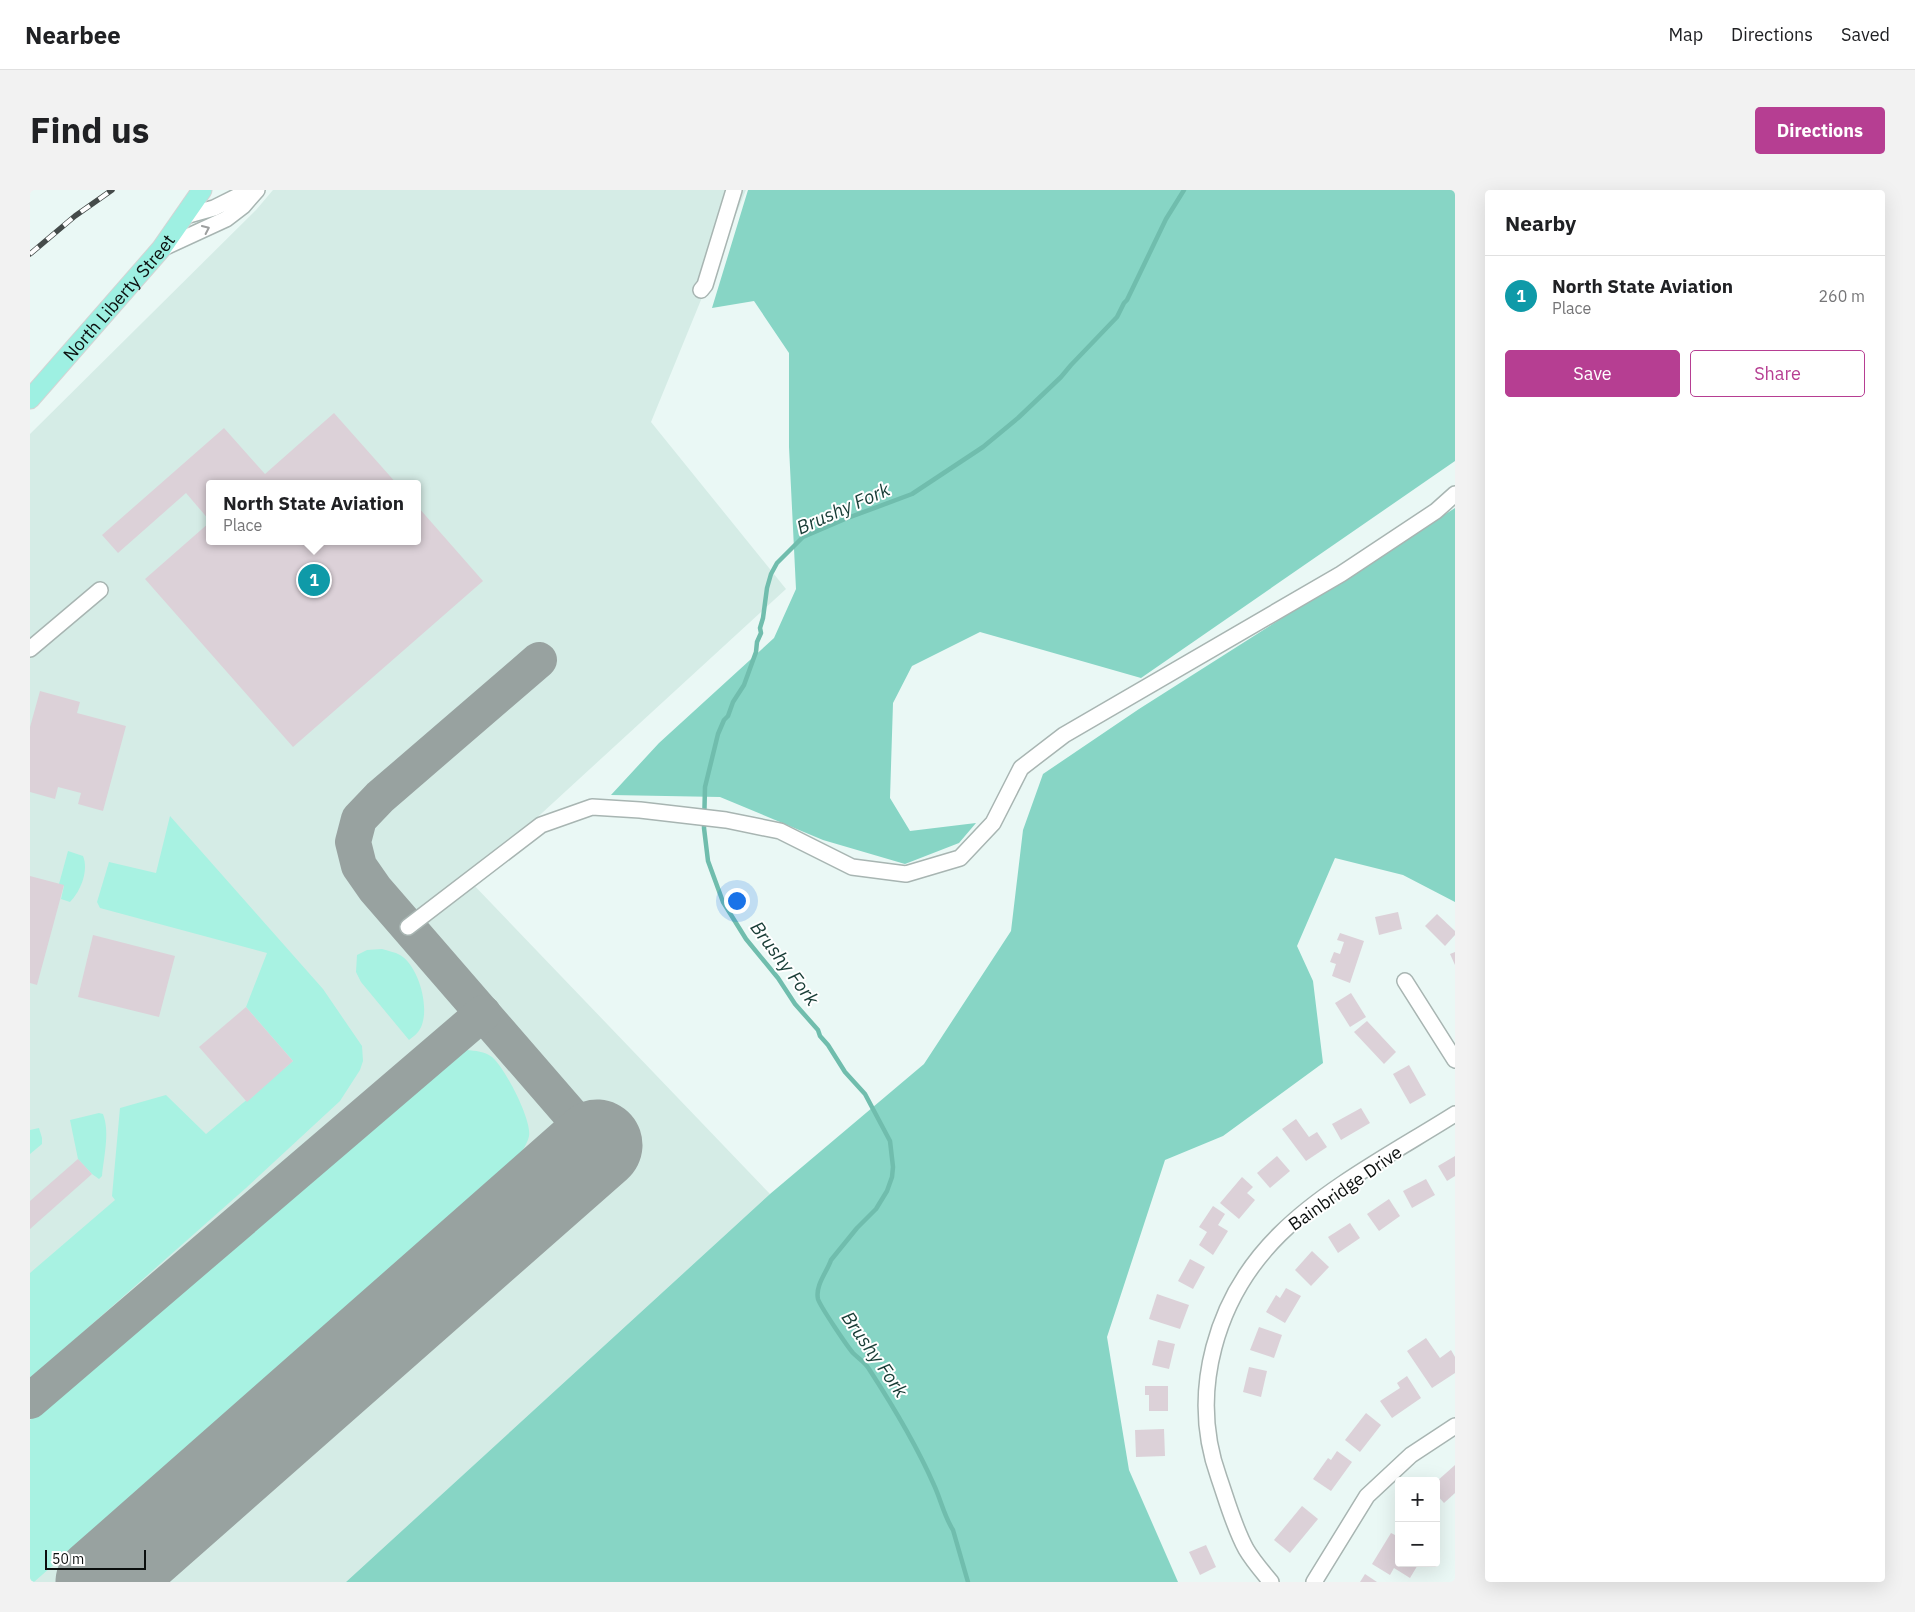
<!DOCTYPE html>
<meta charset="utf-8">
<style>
body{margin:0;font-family:"IBM Plex Sans",sans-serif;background:#f2f2f2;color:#202124}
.controls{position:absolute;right:15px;bottom:15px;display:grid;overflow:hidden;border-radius:5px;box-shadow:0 5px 20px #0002}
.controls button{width:45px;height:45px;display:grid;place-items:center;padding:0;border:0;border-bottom:1px solid #e0e0e0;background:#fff;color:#202124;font:25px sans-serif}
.scale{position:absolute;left:15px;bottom:12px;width:101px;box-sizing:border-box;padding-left:5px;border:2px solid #0b0f0e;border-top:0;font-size:14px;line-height:18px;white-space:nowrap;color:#0b0f0e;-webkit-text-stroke:4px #fff;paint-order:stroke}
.you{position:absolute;left:706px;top:710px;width:18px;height:18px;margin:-12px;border:4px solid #fff;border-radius:50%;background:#1a73e8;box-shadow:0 0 0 8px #1a73e833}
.badge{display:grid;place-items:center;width:32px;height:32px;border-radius:50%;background:#b63e92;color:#fff;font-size:16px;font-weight:700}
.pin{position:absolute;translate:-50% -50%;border:2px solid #fff;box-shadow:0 1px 5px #0006}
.popup{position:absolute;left:176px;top:290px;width:215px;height:65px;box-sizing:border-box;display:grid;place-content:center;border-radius:5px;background:#fff;filter:drop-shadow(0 1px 4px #0005);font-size:16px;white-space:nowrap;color:#757577}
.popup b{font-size:19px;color:#202124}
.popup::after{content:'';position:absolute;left:50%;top:100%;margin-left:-10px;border:10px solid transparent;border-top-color:#fff}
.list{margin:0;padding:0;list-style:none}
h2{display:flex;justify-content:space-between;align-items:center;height:65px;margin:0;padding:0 20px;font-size:21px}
h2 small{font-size:16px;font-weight:400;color:#757577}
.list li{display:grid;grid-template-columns:32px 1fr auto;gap:15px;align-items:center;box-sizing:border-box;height:80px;padding:0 20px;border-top:1px solid #e0e0e0}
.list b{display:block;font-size:19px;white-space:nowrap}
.list p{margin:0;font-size:16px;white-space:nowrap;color:#757577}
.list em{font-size:16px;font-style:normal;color:#757577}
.actions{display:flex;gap:10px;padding:15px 20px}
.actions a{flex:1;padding:11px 0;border:1px solid #b63e92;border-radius:5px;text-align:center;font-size:18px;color:#b63e92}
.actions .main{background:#b63e92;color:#fff}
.map{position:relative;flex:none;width:1425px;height:1392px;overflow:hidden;border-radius:5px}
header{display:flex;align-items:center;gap:30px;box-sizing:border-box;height:70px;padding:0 25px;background:#fff;border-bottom:1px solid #e0e0e0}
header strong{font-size:24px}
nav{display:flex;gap:28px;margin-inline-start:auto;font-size:18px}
.intro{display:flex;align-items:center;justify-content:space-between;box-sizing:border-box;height:120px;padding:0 30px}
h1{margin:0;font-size:35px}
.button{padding:12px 22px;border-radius:5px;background:#b63e92;color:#fff;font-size:18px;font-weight:700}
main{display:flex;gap:30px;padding:0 30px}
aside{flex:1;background:#fff;border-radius:5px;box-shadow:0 5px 20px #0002}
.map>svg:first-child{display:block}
.built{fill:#d5ece6;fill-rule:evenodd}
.green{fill:#a8f2e2}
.forest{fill:#87d5c5}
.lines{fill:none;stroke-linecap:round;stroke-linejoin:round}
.stream{stroke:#70bdad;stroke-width:4.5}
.taxiway{stroke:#98a2a0;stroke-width:36}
.runway{stroke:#98a2a0;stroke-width:91}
.building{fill:#dcd1d8}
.minor-casing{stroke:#a8b5b2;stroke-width:18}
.major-casing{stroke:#d3d4d4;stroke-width:21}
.minor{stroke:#fff;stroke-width:15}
.major{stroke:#9ef0e2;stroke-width:19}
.rail-casing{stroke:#454b4a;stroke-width:5.5}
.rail{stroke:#fff;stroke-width:4;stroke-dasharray:11;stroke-linecap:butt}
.oneway{stroke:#9d9f9f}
.labels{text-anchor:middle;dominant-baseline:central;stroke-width:4;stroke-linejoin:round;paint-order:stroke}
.street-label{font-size:18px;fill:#0b0f0e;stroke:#fff}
.water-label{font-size:19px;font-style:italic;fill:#173c35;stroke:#fff}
</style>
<header>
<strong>Nearbee</strong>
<nav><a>Map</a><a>Directions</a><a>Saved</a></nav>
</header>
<div class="intro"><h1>Find us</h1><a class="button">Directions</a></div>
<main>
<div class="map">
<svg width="1425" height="1392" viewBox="0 0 1425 1392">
<rect width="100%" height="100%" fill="#eaf8f5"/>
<path class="built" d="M243,0H716L621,232L756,399L439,690L740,1004L316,1392H0V244L226,20ZM180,294H388V351H180Z"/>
<g class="green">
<polygon points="140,626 293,799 332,856 333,871 330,880 310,911 216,998 0,1189 0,1083 85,1010 82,1006 90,918 136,905 176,944 263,871 216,817 237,763 70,718 67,712 79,672 126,683"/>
<path d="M38,661L53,666C59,680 51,701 40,712L31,709L34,696L29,694Z"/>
<path d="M352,759C358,761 365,762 370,765C389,776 401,820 390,839C388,843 383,847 379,850L331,792L326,782L327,765L337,760Z"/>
<path d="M436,860C446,861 454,861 462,867C475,878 502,930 499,946C498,952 493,959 491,964L4,1392H0V1230L406,876Z"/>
<path d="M69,923L73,924C80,942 74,966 72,986L69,989L62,984L48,969L40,930Z"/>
<polygon points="9,938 12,948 12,954 0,964 0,940"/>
</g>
<g class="forest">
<polygon points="718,0 1425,0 1425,271 1111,488 950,442 882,476 863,513 860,608 880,641 946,633 929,653 875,674 793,650 690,607 581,605 629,553 744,448 766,399 759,257 759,163 724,111 682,118"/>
<polygon points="1425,318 1425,712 1373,685 1305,668 1267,756 1283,791 1293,873 1193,946 1135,970 1077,1147 1099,1280 1148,1392 316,1392 740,1004 894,874 981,741 993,640 1013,584 1109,519"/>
</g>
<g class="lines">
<path class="stream" d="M938,1392L923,1340C914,1326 911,1310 904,1295C886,1254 863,1216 839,1179C835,1172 829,1169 823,1163C817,1156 790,1116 788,1109C785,1095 797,1082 801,1070L827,1038L846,1019L857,1001L862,987L863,977L860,951L835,904L815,882L798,855L790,846L788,840L765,814L748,788L716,749L693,712L678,671L674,638L675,597L688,544L694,530L698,526L703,512L714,495L726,462L727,452L731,443L730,438L733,428L737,398L741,384L747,373L773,347L815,329L882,304L953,257L988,228L1031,187L1041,175L1087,127L1094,113L1097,110L1136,29L1154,0"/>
<g class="taxiway">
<polyline points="509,470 350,607 329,629 323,652 329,676 345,699 567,955"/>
<polyline points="0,1211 453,823"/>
</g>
<polyline class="runway" points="71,1392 567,955"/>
</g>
<g class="building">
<polygon points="304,223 367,294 180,294 180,331 156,303 88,363 72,345 194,238 235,284"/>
<polygon points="388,317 453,391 263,557 115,389 180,332 180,351 388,351"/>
<polygon points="10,501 50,512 47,523 96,536 73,621 48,614 51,603 28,597 25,609 0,602 0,537"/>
<polygon points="0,686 34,695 7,795 0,793"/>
<polygon points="1368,722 1372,739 1349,745 1345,727"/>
<polygon points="1407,724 1425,741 1425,745 1415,756 1395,736"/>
<polygon points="1310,743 1334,751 1320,793 1302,786 1306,774 1300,772 1304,762 1310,764 1314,752 1307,750"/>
<polygon points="63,745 145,766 129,827 48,807"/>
<polygon points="1425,762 1425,775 1420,764"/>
<polygon points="1321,803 1336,827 1320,837 1305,813"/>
<polygon points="216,817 263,871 217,912 169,857"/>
<polygon points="1337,831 1366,862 1354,874 1324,842"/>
<polygon points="1379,875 1396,905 1380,914 1363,884"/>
<polygon points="1331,918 1340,933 1311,950 1302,934"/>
<polygon points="1266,929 1279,947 1287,942 1297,957 1276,971 1252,939"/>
<polygon points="1247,966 1260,981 1240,998 1227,983"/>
<polygon points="1425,966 1425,986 1417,991 1408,976"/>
<polygon points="48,969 62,984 0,1039 0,1011"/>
<polygon points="1212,987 1223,997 1217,1003 1225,1010 1209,1029 1190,1013"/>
<polygon points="1396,989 1405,1005 1382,1018 1373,1001"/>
<polygon points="1359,1009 1370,1026 1349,1041 1337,1024"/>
<polygon points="1183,1016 1195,1024 1188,1035 1198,1041 1183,1065 1169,1055 1177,1042 1169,1037"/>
<polygon points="1320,1033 1330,1048 1308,1063 1298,1047"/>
<polygon points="1282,1061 1299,1077 1281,1096 1265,1080"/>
<polygon points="1160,1069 1175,1077 1163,1099 1148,1091"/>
<polygon points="1256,1098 1271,1106 1255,1133 1236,1122 1246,1105 1250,1108"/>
<polygon points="1127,1104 1159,1115 1150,1139 1119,1129"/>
<polygon points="1229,1137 1252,1145 1244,1168 1220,1160"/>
<polygon points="1396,1148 1410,1168 1421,1160 1425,1167 1425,1183 1402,1198 1377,1161"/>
<polygon points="1128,1150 1145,1154 1139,1179 1122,1175"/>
<polygon points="1219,1177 1237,1181 1231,1207 1213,1202"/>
<polygon points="1377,1186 1391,1208 1362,1228 1350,1211 1370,1198 1367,1193"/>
<polygon points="1115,1196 1138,1196 1138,1221 1119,1221 1119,1205 1115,1205"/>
<polygon points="1336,1223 1351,1235 1330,1262 1315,1250"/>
<polygon points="1134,1239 1135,1266 1106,1267 1105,1240"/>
<polygon points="1307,1261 1322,1272 1301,1301 1283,1289 1298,1268 1301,1270"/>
<polygon points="1425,1275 1425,1303 1414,1313 1406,1304 1406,1292"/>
<polygon points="1272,1316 1288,1329 1260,1363 1244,1350"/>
<polygon points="1361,1343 1369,1347 1369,1373 1389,1373 1380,1388 1364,1378 1360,1385 1342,1374"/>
<polygon points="1176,1355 1186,1377 1170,1385 1159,1362"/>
<polygon points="1335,1384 1347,1392 1330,1392"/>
</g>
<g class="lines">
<g class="minor-casing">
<g id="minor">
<polyline points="155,26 184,18 220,0"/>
<polyline points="131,59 196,29 213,16 227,0"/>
<polyline points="671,100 675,95 704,0"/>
<polyline points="0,459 70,400"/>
<polyline points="378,737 511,635 562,617 610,620 696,630 750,641 822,677 876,684 930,668 963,633 991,578 1034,545 1311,384 1406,321 1425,304"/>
<polyline points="1375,791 1425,870"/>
<path d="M1241,1392C1232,1381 1223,1371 1216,1359C1204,1337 1197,1311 1189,1288C1158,1202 1186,1107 1250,1044C1297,997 1368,960 1425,924"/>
<polyline points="1284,1392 1337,1306 1381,1265 1425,1236"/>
</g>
</g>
<g class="major-casing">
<g id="major">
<path id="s1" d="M0,209L131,59L172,0"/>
</g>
</g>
<use href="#minor" class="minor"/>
<use href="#major" class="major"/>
<g class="rail-casing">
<polyline id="rail" points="0,64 45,26 82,0"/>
</g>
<use href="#rail" class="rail"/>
</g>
<defs><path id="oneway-chevron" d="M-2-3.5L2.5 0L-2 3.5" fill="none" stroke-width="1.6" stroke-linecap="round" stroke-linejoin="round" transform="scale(1.25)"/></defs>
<use class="oneway" href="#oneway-chevron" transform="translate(176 39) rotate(-25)"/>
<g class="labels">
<g class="street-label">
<text stroke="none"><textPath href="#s1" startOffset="135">North Liberty Street</textPath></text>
<text transform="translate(1315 998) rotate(-35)">Bainbridge Drive</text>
</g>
<g class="water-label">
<text transform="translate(813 318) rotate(-24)">Brushy Fork</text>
<text transform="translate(755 773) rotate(53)">Brushy Fork</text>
<text transform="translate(845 1164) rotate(55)">Brushy Fork</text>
</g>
</g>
</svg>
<div class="controls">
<button>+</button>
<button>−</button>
</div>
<div class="scale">50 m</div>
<div class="you"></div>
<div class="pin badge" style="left:284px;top:390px;background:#0f9aa8">1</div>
<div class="popup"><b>North State Aviation</b>Place</div>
</div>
<aside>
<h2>Nearby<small></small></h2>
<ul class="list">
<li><span class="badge" style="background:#0f9aa8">1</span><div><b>North State Aviation</b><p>Place</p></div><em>260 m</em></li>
</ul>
<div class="actions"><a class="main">Save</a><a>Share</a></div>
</aside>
</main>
